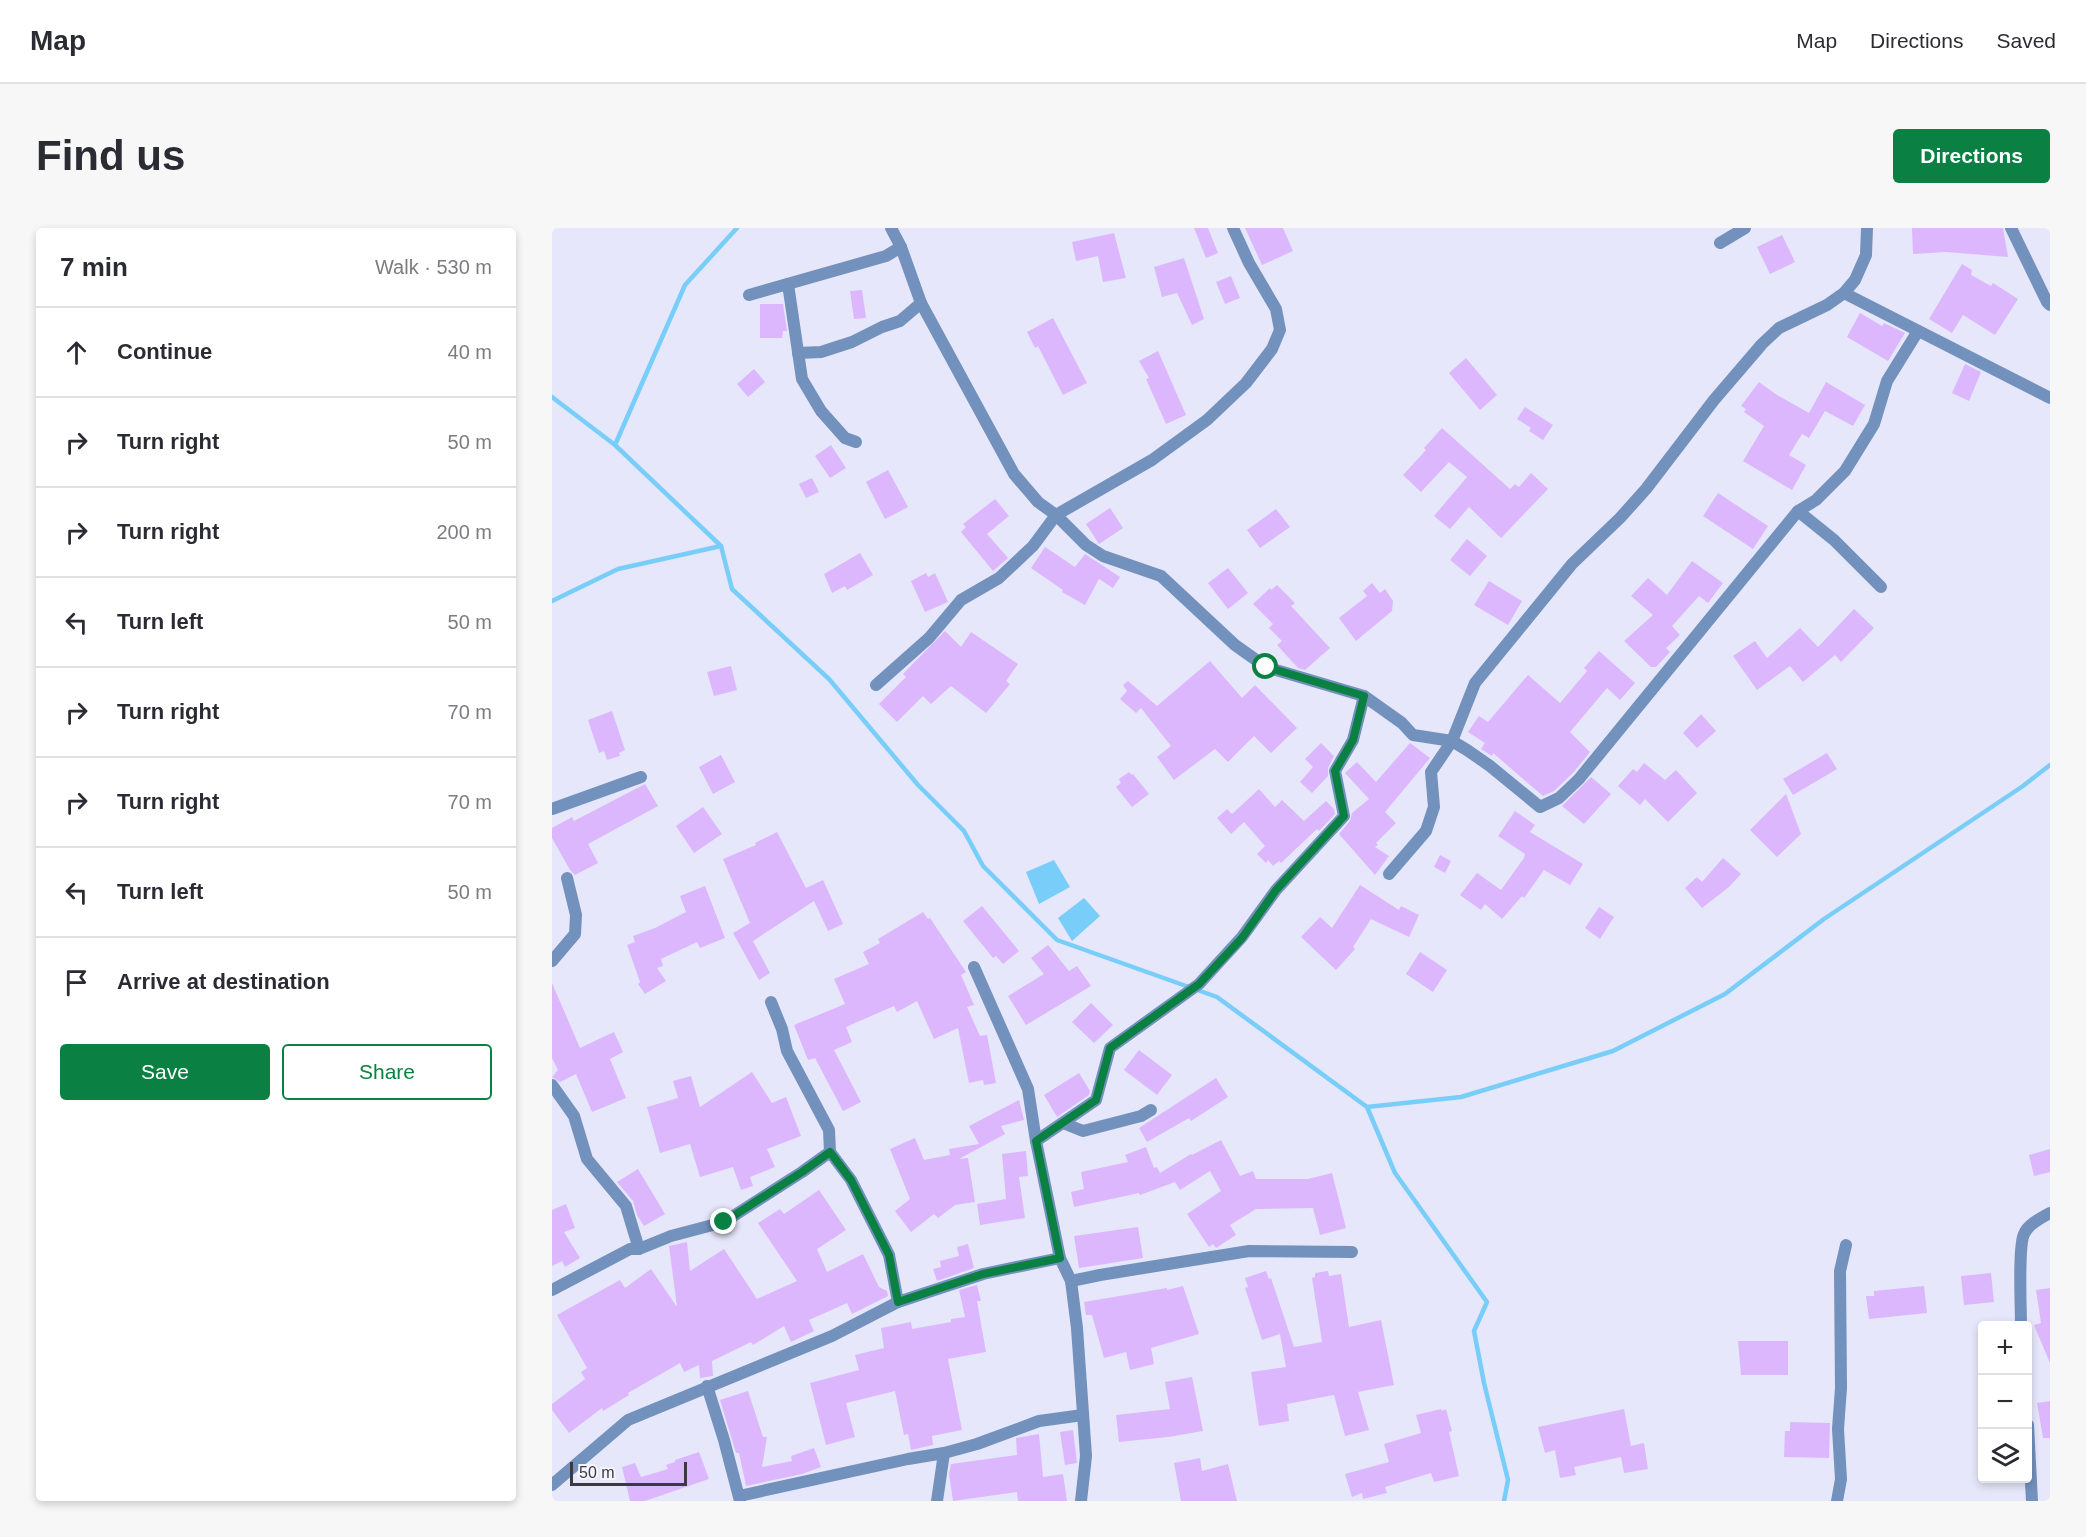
<!DOCTYPE html>
<meta charset="utf-8">
<style>
body{margin:0;font-family:Helvetica,sans-serif;background:#f7f7f7;color:#2b2b33}
.controls{position:absolute;right:18px;bottom:18px;display:grid;overflow:hidden;border-radius:6px;box-shadow:0 3px 9px #0003}
.controls button{width:54px;height:54px;display:grid;place-items:center;padding:0;border:0;border-bottom:2px solid #e1e1e2;background:#fff;color:#2b2b33;font:30px sans-serif}
.scale{position:absolute;left:18px;bottom:15px;width:117px;box-sizing:border-box;padding-left:6px;border:3px solid #3a3a42;border-top:0;font-size:16px;line-height:21px;white-space:nowrap;color:#3a3a42;-webkit-text-stroke:4px #f5f5fd;paint-order:stroke}
.stop{position:absolute;width:18px;height:18px;margin:-14px;border:4px solid #0b8043;border-radius:50%;background:#fff}
.stop.end{background:#0b8043;border-color:#fff;box-shadow:0 2px 6px #0008}
.list{margin:0;padding:0;list-style:none}
h2{display:flex;justify-content:space-between;align-items:center;height:78px;margin:0;padding:0 24px;font-size:26px}
h2 small{font-size:20px;font-weight:400;color:#7c7c81}
.list li{display:grid;grid-template-columns:39px 1fr auto;gap:18px;align-items:center;box-sizing:border-box;height:90px;padding:0 24px;border-top:2px solid #e1e1e2}
.list b{display:block;font-size:22px;white-space:nowrap}
.list em{font-size:20px;font-style:normal;color:#7c7c81}
.actions{display:flex;gap:12px;padding:18px 24px}
.actions a{flex:1;padding:14px 0;border:2px solid #0b8043;border-radius:6px;text-align:center;font-size:21px;color:#0b8043}
.actions .main{background:#0b8043;color:#fff}
.icon{flex:none;width:33px;height:33px;fill:none;stroke:currentColor;stroke-width:2;stroke-linecap:round;stroke-linejoin:round}
.map{position:relative;flex:none;width:1498px;height:1273px;overflow:hidden;border-radius:6px}
header{display:flex;align-items:center;gap:36px;box-sizing:border-box;height:84px;padding:0 30px;background:#fff;border-bottom:2px solid #e1e1e2}
header strong{font-size:28px}
nav{display:flex;gap:33px;margin-inline-start:auto;font-size:21px}
.intro{display:flex;align-items:center;justify-content:space-between;box-sizing:border-box;height:144px;padding:0 36px}
h1{margin:0;font-size:42px}
.button{padding:15px 27px;border-radius:6px;background:#0b8043;color:#fff;font-size:21px;font-weight:700}
main{display:flex;gap:36px;padding:0 36px}
aside{flex:1;background:#fff;border-radius:6px;box-shadow:0 3px 9px #0003}
.map>svg:first-child{display:block}
.water{fill:#78cef9}
.lines{fill:none;stroke-linecap:round;stroke-linejoin:round}
.stream{stroke:#78cef9;stroke-width:4.5}
.building{fill:#ddb7fd}
.street{stroke:#7391bd;stroke-width:12}
.route{stroke:#0b8043;stroke-width:8}
</style>
<header>
<strong>Map</strong>
<nav><a>Map</a><a>Directions</a><a>Saved</a></nav>
</header>
<div class="intro"><h1>Find us</h1><a class="button">Directions</a></div>
<main>
<aside>
<h2>7 min<small>Walk · 530 m</small></h2>
<ul class="list">
<li><svg class="icon" aria-label="ahead" viewBox="0 0 24 24"><path d="M12 20V5M6 11l6-6 6 6"/></svg><div><b>Continue</b></div><em>40 m</em></li>
<li><svg class="icon" aria-label="right" viewBox="0 0 24 24"><path d="M7 20v-9h11M14 6l5 5-5 5"/></svg><div><b>Turn right</b></div><em>50 m</em></li>
<li><svg class="icon" aria-label="right" viewBox="0 0 24 24"><path d="M7 20v-9h11M14 6l5 5-5 5"/></svg><div><b>Turn right</b></div><em>200 m</em></li>
<li><svg class="icon" aria-label="left" viewBox="0 0 24 24"><path d="M17 20v-9H6M10 6l-5 5 5 5"/></svg><div><b>Turn left</b></div><em>50 m</em></li>
<li><svg class="icon" aria-label="right" viewBox="0 0 24 24"><path d="M7 20v-9h11M14 6l5 5-5 5"/></svg><div><b>Turn right</b></div><em>70 m</em></li>
<li><svg class="icon" aria-label="right" viewBox="0 0 24 24"><path d="M7 20v-9h11M14 6l5 5-5 5"/></svg><div><b>Turn right</b></div><em>70 m</em></li>
<li><svg class="icon" aria-label="left" viewBox="0 0 24 24"><path d="M17 20v-9H6M10 6l-5 5 5 5"/></svg><div><b>Turn left</b></div><em>50 m</em></li>
<li><svg class="icon" aria-label="arrive" viewBox="0 0 24 24"><path d="M6 21V4h12l-3 4 3 4H6"/></svg><div><b>Arrive at destination</b></div></li>
</ul>
<div class="actions"><a class="main">Save</a><a>Share</a></div>
</aside>
<div class="map">
<svg width="1498" height="1273" viewBox="0 0 1498 1273">
<rect width="100%" height="100%" fill="#e6e7fa"/>
<g class="water">
<polygon points="502,632 518,659 487,676 474,644"/>
<polygon points="532,670 548,688 520,713 506,690"/>
</g>
<g class="lines">
<g class="stream">
<polyline points="0,169 63,217 169,318 180,361 277,451 366,557 412,603 431,638 505,712 665,769 815,879 843,945 935,1074 922,1103 932,1155 956,1252 952,1273"/>
<polyline points="63,217 133,57 185,0"/>
<polyline points="0,373 66,341 169,318"/>
<polyline points="815,879 909,869 1061,823 1173,766 1272,691 1471,558 1498,537"/>
</g>
</g>
<g class="building">
<polygon points="642,0 656,0 666,25 654,30"/>
<polygon points="693,0 731,0 741,23 710,37"/>
<polygon points="1360,0 1451,0 1456,29 1394,24 1361,26"/>
<polygon points="562,5 574,50 551,54 546,28 524,33 520,14"/>
<polygon points="1230,7 1243,34 1218,46 1205,19"/>
<polygon points="632,30 652,91 640,97 625,65 610,69 602,39"/>
<polygon points="1410,36 1420,42 1419,47 1439,58 1441,55 1466,71 1443,107 1411,87 1400,105 1377,91"/>
<polygon points="679,48 688,70 673,76 664,54"/>
<polygon points="310,62 314,90 302,91 298,63"/>
<polygon points="208,76 231,76 235,103 231,103 230,110 208,110"/>
<polygon points="1308,85 1330,98 1332,95 1353,105 1336,133 1295,109"/>
<polygon points="501,90 535,155 511,167 486,118 483,120 475,104"/>
<polygon points="606,123 634,187 614,196 594,151 597,150 587,133"/>
<polygon points="914,130 945,167 928,182 897,145"/>
<polygon points="1413,136 1429,144 1417,173 1400,165"/>
<polygon points="202,141 213,154 196,169 185,156"/>
<polygon points="1207,154 1225,167 1257,185 1274,154 1313,177 1301,198 1273,183 1257,210 1250,206 1237,227 1254,237 1240,262 1191,233 1212,198 1192,184 1194,181 1189,178"/>
<polygon points="973,179 1001,197 991,212 977,203 979,200 965,191"/>
<polygon points="890,200 958,261 963,256 967,259 979,245 996,261 949,310 917,279 898,301 882,288 915,249 897,234 869,264 851,247 874,222 872,220"/>
<polygon points="279,217 294,240 278,250 263,228"/>
<polygon points="336,242 356,279 333,291 314,254"/>
<polygon points="260,250 267,264 254,270 247,256"/>
<polygon points="1166,265 1216,298 1201,321 1151,288"/>
<polygon points="443,271 457,288 435,306 456,330 441,343 409,304 414,299 411,296"/>
<polygon points="558,280 571,300 547,316 534,296"/>
<polygon points="724,281 738,299 708,320 695,302"/>
<polygon points="915,311 935,328 918,348 898,332"/>
<polygon points="493,319 523,339 533,326 568,349 561,360 547,351 533,377 510,364 511,362 479,340"/>
<polygon points="308,325 321,347 295,362 293,358 280,365 272,346"/>
<polygon points="1140,333 1171,355 1156,375 1147,368 1120,398 1128,407 1114,420 1118,424 1104,439 1099,439 1072,413 1101,387 1079,368 1096,350 1115,367"/>
<polygon points="676,340 696,365 676,381 656,355"/>
<polygon points="374,345 376,349 383,345 396,374 373,384 359,353"/>
<polygon points="937,353 970,373 956,397 922,377"/>
<polygon points="820,355 828,365 833,361 841,373 840,383 804,413 787,390 815,368 811,363"/>
<polygon points="725,357 743,375 739,378 778,420 753,442 746,440 725,417 730,413 717,400 721,396 701,376 718,360 719,362"/>
<polygon points="1302,381 1322,400 1289,434 1283,427 1251,454 1238,438 1205,462 1181,428 1203,413 1215,430 1248,400 1266,419"/>
<polygon points="393,403 409,419 419,404 466,436 454,453 458,456 434,485 399,458 379,476 371,468 345,494 327,476 354,449 351,446"/>
<polygon points="1047,423 1083,455 1068,472 1055,460 1018,504 1038,524 1021,545 1002,563 991,568 941,525 940,528 929,521 933,515 916,504 927,488 936,494 976,447 1008,475 1035,443 1032,440"/>
<polygon points="658,433 690,470 703,457 745,500 719,525 702,508 676,534 663,521 622,552 605,529 619,518 589,480 584,485 568,471 575,463 571,457 576,453 605,478"/>
<polygon points="179,438 185,462 162,468 155,444"/>
<polygon points="60,483 73,522 67,525 68,528 55,532 52,523 47,525 36,492"/>
<polygon points="1149,486 1164,503 1145,520 1131,505"/>
<polygon points="769,515 782,528 776,540 776,548 760,565 748,554 761,539 753,531"/>
<polygon points="858,515 878,530 833,584 844,595 824,615 826,617 823,619 837,628 823,647 787,606 798,593 800,585 817,571 793,545 805,534 824,554"/>
<polygon points="1275,525 1285,541 1241,567 1231,551"/>
<polygon points="169,527 183,554 161,566 147,539"/>
<polygon points="1092,535 1113,552 1124,542 1145,565 1116,594 1093,571 1088,577 1066,558 1081,541 1085,544"/>
<polygon points="577,544 580,547 581,546 597,566 580,579 564,559 569,555 567,551"/>
<polygon points="1039,549 1059,566 1032,596 1010,578"/>
<polygon points="93,556 106,578 36,616 46,635 23,647 18,642 0,610 0,600 20,589 22,593"/>
<polygon points="707,561 723,579 730,572 752,593 774,573 782,581 783,586 767,603 765,601 729,635 727,633 721,638 716,632 714,635 705,626 713,618 692,594 679,606 665,590 675,581 680,586"/>
<polygon points="1234,566 1249,606 1225,629 1198,602"/>
<polygon points="151,579 170,606 142,625 124,598"/>
<polygon points="963,583 983,597 978,604 1031,636 1018,657 992,642 972,670 970,668 950,691 933,676 929,682 908,667 925,645 949,662 972,630 973,626 946,608"/>
<polygon points="225,604 254,660 271,652 291,696 276,703 262,673 201,713 218,745 207,752 181,705 198,695 171,631 204,617 203,615"/>
<polygon points="888,627 899,633 893,645 882,639"/>
<polygon points="1171,630 1189,646 1177,659 1150,680 1133,660 1145,649 1150,654"/>
<polygon points="808,657 847,682 849,678 867,687 857,709 819,691 801,719 803,721 784,742 749,709 768,689 780,700"/>
<polygon points="153,658 173,710 148,720 145,714 109,731 111,738 105,740 114,753 93,766 86,756 88,754 75,717 83,714 81,708 103,700 134,684 128,668"/>
<polygon points="430,678 467,723 451,736 444,728 441,730 411,693"/>
<polygon points="1047,679 1062,689 1048,711 1033,700"/>
<polygon points="371,684 376,691 378,690 414,744 409,747 422,777 415,779 428,808 435,807 444,855 432,857 431,852 417,855 406,800 382,811 365,773 345,784 342,778 294,799 300,814 282,822 309,874 291,883 263,830 256,832 242,797 293,776 282,751 317,736 311,724 328,715 326,711"/>
<polygon points="496,717 517,743 525,738 539,758 474,797 456,768 492,746 479,730"/>
<polygon points="868,724 895,742 881,764 854,746"/>
<polygon points="0,755 28,820 62,804 71,824 58,831 74,870 40,884 24,846 8,854 0,849 6,842 0,830"/>
<polygon points="539,775 561,797 542,815 520,794"/>
<polygon points="587,822 620,847 605,867 572,842"/>
<polygon points="200,844 220,875 234,869 249,908 215,921 223,939 198,949 201,958 189,962 181,939 148,949 138,916 108,925 95,879 126,870 121,853 139,848 148,879"/>
<polygon points="527,845 538,863 537,867 505,889 492,867"/>
<polygon points="664,850 676,869 639,893 637,890 595,914 587,900"/>
<polygon points="467,872 472,892 449,898 453,906 407,931 416,930 423,974 403,977 386,990 382,986 359,1004 343,983 358,971 338,921 363,910 372,932 398,927 397,921 427,916 417,898"/>
<polygon points="669,912 688,948 701,943 704,951 756,951 780,945 794,1000 768,1007 761,980 704,981 678,997 684,1007 664,1020 661,1016 657,1019 635,986 669,963 658,943 628,962 623,954 588,967 587,965 522,979 519,964 532,961 529,944 576,934 573,927 594,919 602,940 605,939 608,945 639,926 640,927"/>
<polygon points="1498,921 1498,944 1482,948 1477,927"/>
<polygon points="474,923 476,948 467,949 473,990 428,997 425,976 454,971 450,926"/>
<polygon points="86,941 113,986 92,998 85,987 81,973 65,954"/>
<polygon points="267,962 294,1002 265,1021 275,1044 311,1026 327,1059 335,1063 336,1068 300,1086 295,1075 257,1092 262,1103 239,1114 232,1098 201,1117 199,1114 160,1133 161,1148 148,1150 147,1137 132,1144 128,1135 76,1165 77,1167 51,1183 50,1180 17,1205 0,1182 0,1176 33,1151 29,1144 35,1140 5,1087 68,1052 73,1060 99,1041 125,1079 117,1018 135,1014 138,1043 172,1021 205,1071 245,1053 206,995 228,981 232,986"/>
<polygon points="14,976 23,1000 12,1004 28,1030 13,1039 10,1033 0,1038 0,982"/>
<polygon points="586,999 591,1030 527,1040 522,1008"/>
<polygon points="416,1016 422,1040 385,1053 381,1041 389,1039 388,1033 407,1028 405,1019"/>
<polygon points="714,1043 717,1051 719,1050 742,1119 770,1114 760,1050 763,1049 763,1045 776,1043 777,1048 789,1046 797,1099 829,1092 842,1157 806,1164 817,1202 793,1208 782,1167 735,1176 737,1193 707,1198 699,1144 734,1139 728,1106 710,1112 693,1060 696,1059 693,1050"/>
<polygon points="1439,1045 1442,1074 1412,1077 1409,1048"/>
<polygon points="425,1057 429,1073 425,1073 434,1124 396,1131 410,1202 380,1208 381,1217 359,1222 356,1206 352,1207 343,1163 294,1175 303,1209 274,1217 258,1155 307,1142 303,1127 332,1120 329,1100 359,1094 360,1101 399,1094 399,1091 413,1089 407,1062"/>
<polygon points="631,1058 647,1106 599,1120 602,1136 578,1142 574,1124 552,1130 540,1087 534,1087 532,1074 615,1060 615,1062"/>
<polygon points="1372,1058 1375,1085 1317,1091 1314,1068 1322,1068 1322,1063"/>
<polygon points="1498,1060 1498,1135 1482,1097 1489,1095 1484,1062"/>
<polygon points="1186,1113 1236,1113 1236,1147 1189,1147"/>
<polygon points="640,1149 651,1203 616,1209 567,1214 564,1187 618,1181 613,1154"/>
<polygon points="196,1163 211,1209 215,1209 210,1239 240,1233 239,1228 262,1220 269,1239 250,1246 194,1258 187,1225 184,1225 168,1172"/>
<polygon points="1498,1173 1498,1210 1491,1210 1485,1175"/>
<polygon points="889,1181 890,1183 894,1181 900,1203 897,1204 907,1248 882,1254 879,1245 833,1259 835,1265 811,1271 810,1265 800,1269 793,1246 837,1234 832,1216 869,1205 864,1187"/>
<polygon points="1072,1181 1079,1218 1092,1215 1096,1241 1072,1245 1069,1229 1022,1239 1024,1247 1008,1250 1003,1222 993,1225 986,1199"/>
<polygon points="1238,1194 1278,1195 1277,1230 1232,1229 1233,1203 1238,1203"/>
<polygon points="521,1202 525,1235 513,1237 508,1204"/>
<polygon points="487,1206 491,1249 511,1246 515,1273 466,1273 465,1264 401,1273 397,1246 399,1236 465,1227 464,1210"/>
<polygon points="147,1224 157,1251 93,1273 78,1273 70,1239 83,1235 89,1249 116,1241 114,1237 123,1234 123,1232"/>
<polygon points="648,1230 650,1243 676,1236 685,1273 629,1273 622,1235"/>
</g>
<g class="lines">
<g class="street">
<polyline points="339,0 349,19 369,75 462,246 486,274 504,287 534,317 551,328 609,348 683,417 714,439 812,468 850,495 861,507 900,513 915,522 938,538 988,579 1007,570 1027,551 1246,283 1282,312 1329,359"/>
<polyline points="1459,0 1495,74 1498,77"/>
<polyline points="1168,15 1193,0"/>
<polyline points="236,56 250,151 269,183 293,210 304,214"/>
<polyline points="1292,65 1498,170"/>
<polyline points="197,67 334,28 349,19"/>
<polyline points="246,125 269,124 300,114 330,99 348,93 369,75"/>
<polyline points="1246,283 1264,272 1293,243 1322,196 1335,153 1366,103"/>
<polyline points="324,457 377,410 409,372 447,350 481,318 504,287 600,232 655,192 694,155 720,121 728,102 724,81 697,35 681,0"/>
<polyline points="0,581 89,549"/>
<polyline points="837,646 874,603 882,579 879,544 900,513 923,455 1020,336 1068,290 1094,261 1162,172 1210,116 1227,100 1275,77 1292,65 1303,52 1314,27 1315,0"/>
<polyline points="0,733 23,706 24,687 15,650"/>
<polyline points="422,739 476,861 484,913"/>
<polyline points="0,857 22,888 35,931 74,978 87,1021"/>
<polyline points="511,895 531,903 589,888 599,882"/>
<polyline points="278,924 299,952 337,1027 346,1074"/>
<polyline points="519,1053 548,1047 697,1023 800,1024"/>
<polyline points="0,1062 78,1021 87,1021 119,1008 172,994 250,944 278,924 277,902 235,823 230,801 219,774"/>
<path d="M1469,1098C1469,1080 1466,1019 1472,1006C1476,996 1489,990 1498,985"/>
<polyline points="155,1158 172,1212 188,1273"/>
<polyline points="1476,1197 1480,1273"/>
<polyline points="0,1257 76,1192 280,1108 346,1074 431,1046 508,1030"/>
<polyline points="187,1268 356,1231 392,1225 425,1216 487,1193 531,1187"/>
<polyline points="385,1273 392,1225"/>
<polyline points="529,1273 534,1228 525,1100 519,1053 508,1030 484,913 544,872 558,820 647,756 690,709 724,662 792,588 783,543 801,512 812,468"/>
<polyline points="1285,1273 1289,1251 1286,1201 1289,1160 1288,1043 1294,1017"/>
</g>
</g>
<g class="lines">
<polyline class="route" points="172,994 250,944 278,924 299,952 337,1027 346,1074 431,1046 508,1030 484,913 544,872 558,820 647,756 690,710 724,662 792,588 783,543 801,512 812,468 714,439"/>
</g>
</svg>
<div class="controls">
<button>+</button>
<button>−</button>
<button><svg class="icon" aria-label="layers" viewBox="0 0 24 24"><path d="M12 4l9 5-9 5-9-5zM3 14l9 5 9-5"/></svg></button>
</div>
<div class="scale">50 m</div>
<div class="stop" style="left:714px;top:439px"></div>
<div class="stop end" style="left:172px;top:994px"></div>
</div>
</main>
